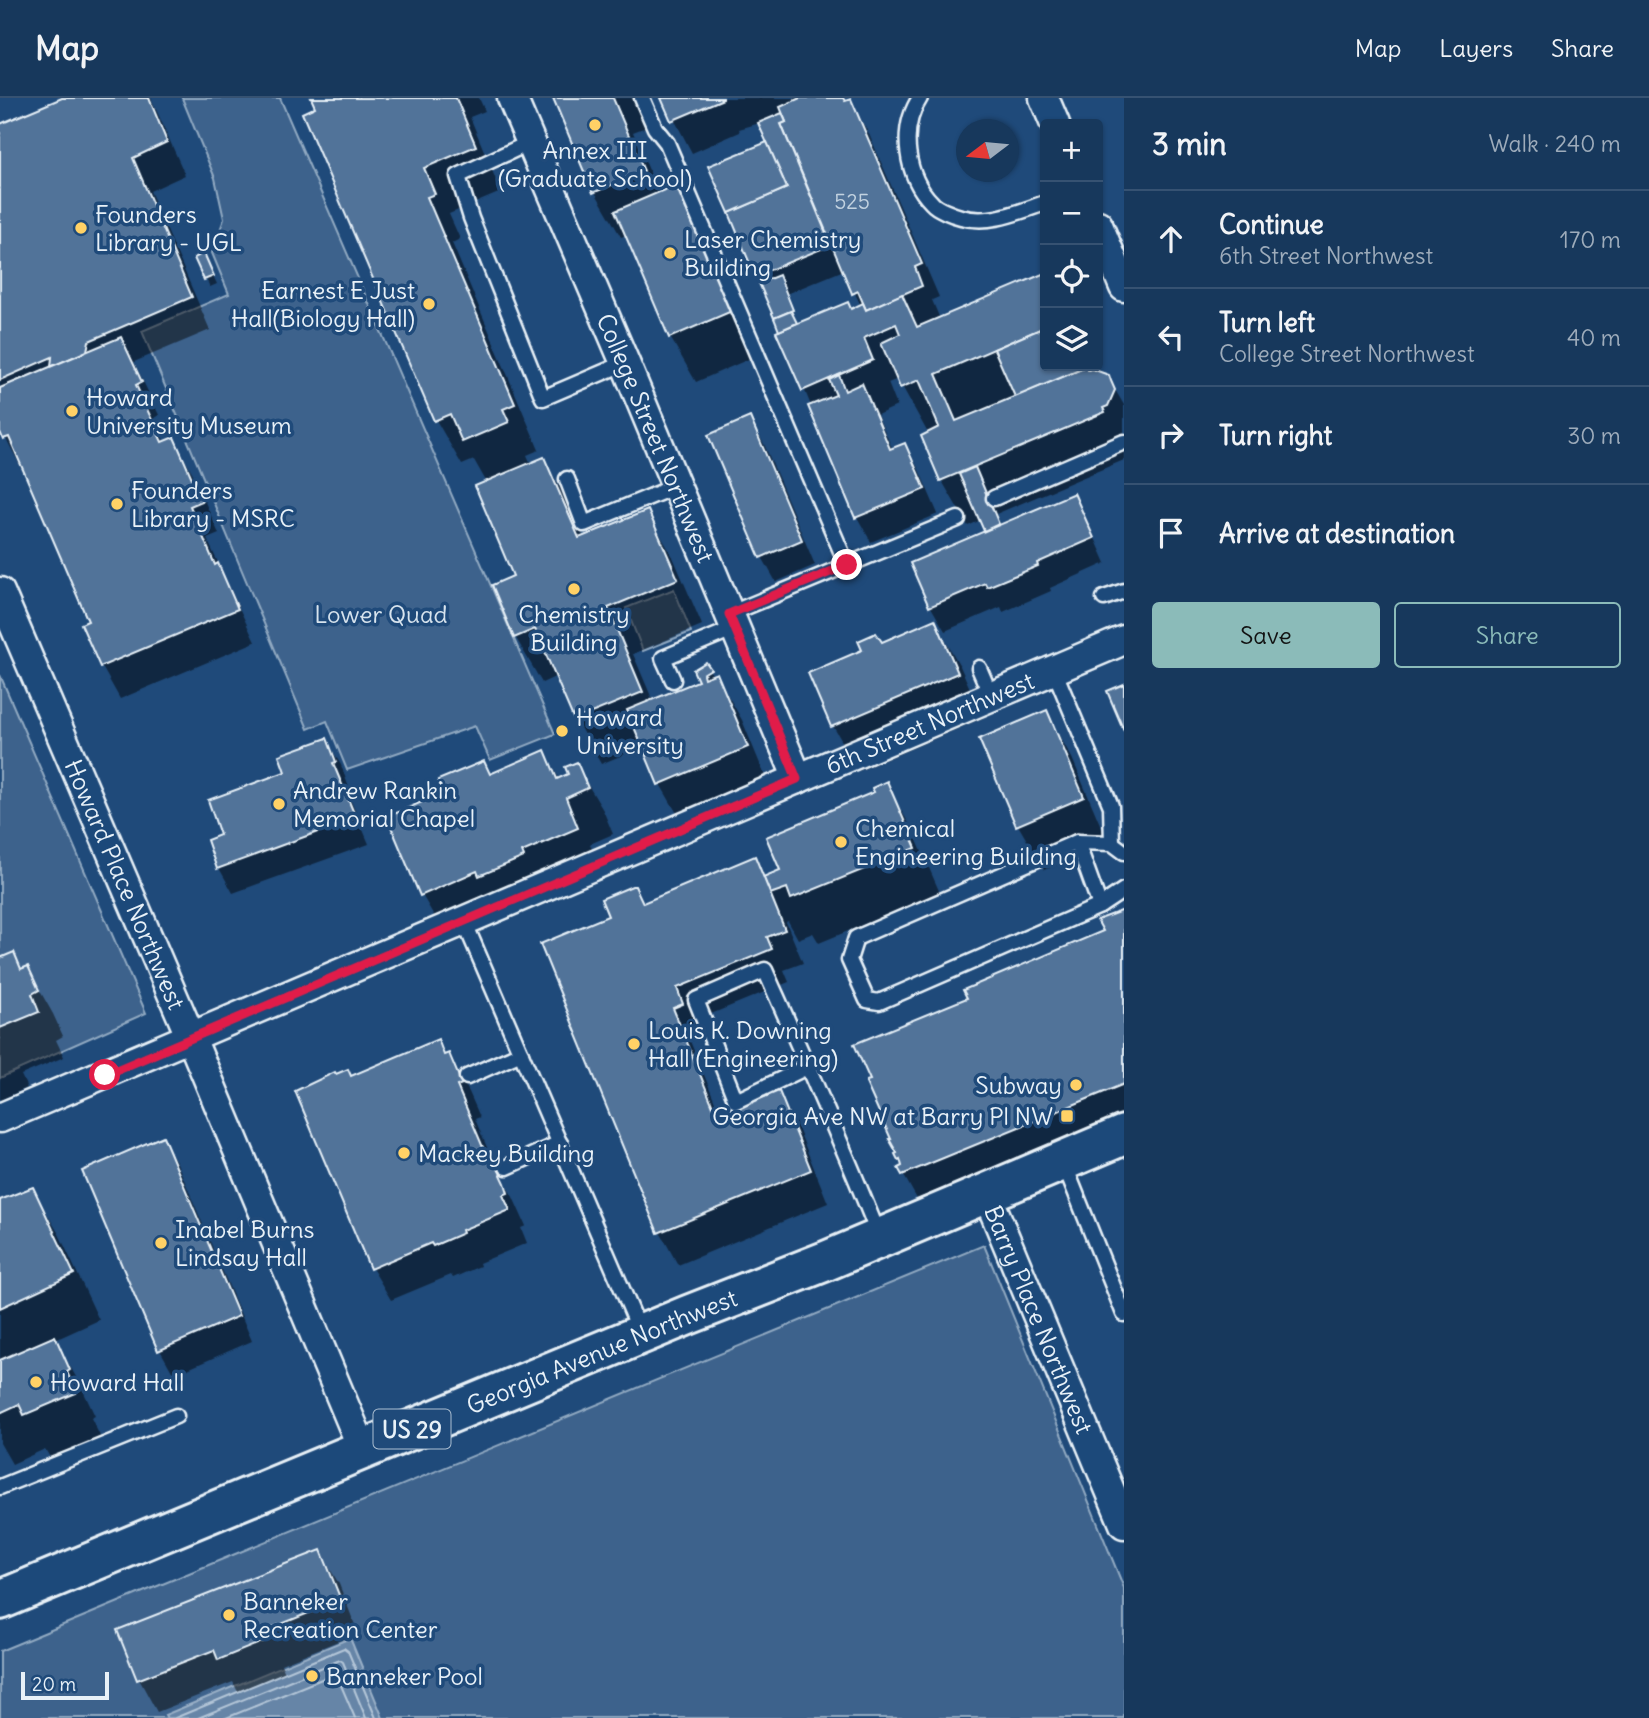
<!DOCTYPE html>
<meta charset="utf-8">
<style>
body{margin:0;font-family:Delius,sans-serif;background:#203f62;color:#f1f3f6}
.controls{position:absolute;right:21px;top:21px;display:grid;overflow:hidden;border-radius:7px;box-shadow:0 2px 5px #0004}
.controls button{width:63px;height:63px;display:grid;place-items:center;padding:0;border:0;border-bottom:2px solid #365272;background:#17385c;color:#f1f3f6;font:35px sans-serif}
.compass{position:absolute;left:956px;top:21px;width:63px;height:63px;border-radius:50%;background:#17385c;box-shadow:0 2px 5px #0004;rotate:254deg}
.scale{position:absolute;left:21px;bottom:18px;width:88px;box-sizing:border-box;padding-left:7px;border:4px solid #e8f1f8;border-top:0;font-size:19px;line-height:24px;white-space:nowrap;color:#e8f1f8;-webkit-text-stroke:5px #1f4a7a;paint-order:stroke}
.stop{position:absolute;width:21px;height:21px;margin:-16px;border:5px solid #e11d48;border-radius:50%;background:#fff}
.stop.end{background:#e11d48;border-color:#fff;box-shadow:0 2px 7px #0008}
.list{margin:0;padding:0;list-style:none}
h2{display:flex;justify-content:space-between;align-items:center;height:91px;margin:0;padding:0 28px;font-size:30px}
h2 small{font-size:23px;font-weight:400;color:#9eacbb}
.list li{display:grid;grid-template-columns:46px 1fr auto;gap:21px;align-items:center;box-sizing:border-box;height:98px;padding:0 28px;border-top:2px solid #365272}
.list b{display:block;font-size:26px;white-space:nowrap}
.list p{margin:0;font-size:23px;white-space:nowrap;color:#9eacbb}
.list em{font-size:23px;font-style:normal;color:#9eacbb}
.actions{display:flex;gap:14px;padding:21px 28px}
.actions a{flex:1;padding:16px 0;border:2px solid #8bbbb9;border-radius:7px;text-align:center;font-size:24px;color:#8bbbb9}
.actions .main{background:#8bbbb9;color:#111}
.icon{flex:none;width:38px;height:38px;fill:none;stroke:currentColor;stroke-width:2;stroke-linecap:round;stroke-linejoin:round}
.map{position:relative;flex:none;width:1124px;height:1620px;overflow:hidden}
header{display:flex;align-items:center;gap:42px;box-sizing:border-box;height:98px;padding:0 35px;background:#17385c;border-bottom:2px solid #365272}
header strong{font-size:33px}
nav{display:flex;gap:38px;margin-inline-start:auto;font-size:24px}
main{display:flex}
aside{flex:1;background:#17385c}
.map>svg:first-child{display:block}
.green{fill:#3c628c;stroke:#92aac2;stroke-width:2}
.water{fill:#6685a7;stroke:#9ab0c7;stroke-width:2}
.shadow{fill:#0007;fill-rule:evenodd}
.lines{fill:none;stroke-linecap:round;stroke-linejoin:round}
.shore{stroke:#b4c6d8;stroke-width:2}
.building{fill:#517399;stroke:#e8f1f8;stroke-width:2}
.lane-casing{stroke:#e8f1f8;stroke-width:19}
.street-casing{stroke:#e8f1f8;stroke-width:33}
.highway-casing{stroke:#e8f1f8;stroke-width:44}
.lane{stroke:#1f4a7a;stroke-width:14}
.street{stroke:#1f4a7a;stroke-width:28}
.highway{stroke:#1f4a7a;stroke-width:38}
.route{stroke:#e11d48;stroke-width:9}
.poi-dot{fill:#ffd166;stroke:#1f4a7a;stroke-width:2.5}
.labels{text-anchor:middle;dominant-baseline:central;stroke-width:7;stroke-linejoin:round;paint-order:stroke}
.number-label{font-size:21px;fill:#c2d2e0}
.shield{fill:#1f4a7a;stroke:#acbfd2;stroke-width:2}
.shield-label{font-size:23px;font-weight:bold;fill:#e8f1f8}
.poi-label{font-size:24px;fill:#e8f1f8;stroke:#1f4a7a;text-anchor:start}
.street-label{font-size:24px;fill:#e8f1f8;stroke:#1f4a7a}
.park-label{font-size:24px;fill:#d7e3ed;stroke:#1f4a7a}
</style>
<header>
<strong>Map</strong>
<nav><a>Map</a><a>Layers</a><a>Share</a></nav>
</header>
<main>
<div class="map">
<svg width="1124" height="1620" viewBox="0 0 1124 1620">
<rect width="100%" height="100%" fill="#1f4a7a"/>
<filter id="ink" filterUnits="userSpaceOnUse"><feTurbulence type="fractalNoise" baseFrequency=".0143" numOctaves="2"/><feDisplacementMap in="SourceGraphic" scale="14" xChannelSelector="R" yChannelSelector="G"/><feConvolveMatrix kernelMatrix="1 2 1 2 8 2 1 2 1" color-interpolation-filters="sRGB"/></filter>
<g filter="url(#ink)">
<g class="green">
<polygon points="182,0 280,0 555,636 490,662 475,628 347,672 327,623 308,631 142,233 229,196 212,155 224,121 215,80"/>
<polygon points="674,491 691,534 643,553 626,510"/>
<polygon points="0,577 146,915 0,980"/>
<polygon points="984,1147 1124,1490 1124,1620 0,1620 0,1553"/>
</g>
<polygon class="water" points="350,1540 383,1620 167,1620 165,1617"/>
<g class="shadow">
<polygon points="67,0 151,0 185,77 150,93 210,232 134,264 159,317 154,320 165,345 173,341 192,374 219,436 207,441 255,544 120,601 102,569 84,527 91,524 26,372 23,373 0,329 0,28"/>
<polygon points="313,0 479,0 485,13 470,19 501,94 449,116 460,141 452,145 539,352 527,357 531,366 543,361 570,406 584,440 647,414 673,459 702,527 633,556 653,603 700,584 706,566 713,578 716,577 742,622 772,695 686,731 660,686 644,648 601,666 575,621 557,578 542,585 516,540 495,488 515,479 487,385 474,362 462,367 436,322"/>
<polygon points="555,0 634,0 646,29 633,34 659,96 703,134 756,258 696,284 670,239 627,137 621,139 595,94"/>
<path d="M663,0H844L846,5L850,3L869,36L939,199L932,202L940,221L1045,177V268H1087L1088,274L1107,278L1124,307V362L996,416L1001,428L1073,397L1087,422L1106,465L1050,490L1051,493L1003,514L1001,509L945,533L931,509L912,466L986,434L981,422L968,428L942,383L923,339L929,337L898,281L888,285L897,308L877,317L893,352L905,347L919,372L938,416L871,444L857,419L757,177L769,45L760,25L739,31L740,34L692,55ZM844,172L861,208L797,227L786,196Z"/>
<polygon points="196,161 207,165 217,186 210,189"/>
<polygon points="749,321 764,346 815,467 776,484 762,459"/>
<polygon points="934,523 960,568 983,620 859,673 833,628 882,546"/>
<polygon points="1046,615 1072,660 1108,745 1044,772 1018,727"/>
<polygon points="326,642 341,667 349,690 346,691 369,746 233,795 219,770 209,743 223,738"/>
<polygon points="544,654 560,682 571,677 576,667 603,712 613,736 590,746 603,776 547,800 549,804 507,822 504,818 448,842 422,797 490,677"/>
<polygon points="886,686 912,731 940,795 819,845 813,835 798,841 788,823 786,824 803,865 784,872 789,884 694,923 701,939 690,943 721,1018 778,995 797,1028 828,1105 678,1167 660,1134 610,819 634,789 644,806 754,761 765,779 782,773"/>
<polygon points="1124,814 1124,1016 917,1101 903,1076 904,1069 897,1057 969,901 1105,834"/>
<polygon points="13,857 22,872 27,870 53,916 63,938 56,942 64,959 21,977 27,990 0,1002 0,862"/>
<polygon points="437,943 445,958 448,957 469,994 480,1019 475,1021 494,1066 513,1099 526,1128 521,1130 527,1145 479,1165 480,1168 453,1180 451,1177 391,1202 372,1170 351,980"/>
<polygon points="162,1040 177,1065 252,1243 174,1277 160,1252"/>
<polygon points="32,1091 59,1136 99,1222 55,1242 80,1286 95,1318 91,1320 101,1340 51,1361 45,1351 12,1366 0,1345 0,1104"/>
<polygon points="320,1454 339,1486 358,1535 281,1566 285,1575 238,1594 233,1584 157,1614 139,1581"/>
</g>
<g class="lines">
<g class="shore">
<polyline points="175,1620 344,1550 348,1553 376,1620"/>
<polyline points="198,1620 340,1562 343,1564 366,1620"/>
<polyline points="226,1620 334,1576 337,1578 355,1620"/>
</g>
</g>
<g class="building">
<polygon points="62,0 149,0 167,44 133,60 192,199 89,243 87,253 51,269 52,259 0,282 0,26"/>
<polygon points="311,0 456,0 476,48 424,70 435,96 427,99 515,306 503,311 509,324 462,344 450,316 434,323 302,15 315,9"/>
<polygon points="553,0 613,0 644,73 593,95"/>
<polygon points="661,0 723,0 723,1 671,23"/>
<polygon points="843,0 845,3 851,1 922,166 915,169 922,188 866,212 858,193 852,196 851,193 781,26 786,24 780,9 800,0"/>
<polygon points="782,15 786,24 781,26 831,147 755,178 729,115 787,90 758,25"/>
<polygon points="767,44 787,90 729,115 708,68"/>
<polygon points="678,86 732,213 669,240 615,113"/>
<polygon points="204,155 214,178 204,182 194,160"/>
<polygon points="1045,175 1045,229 936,276 956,323 1086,269 1088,272 1092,271 1109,277 1111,283 1115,292 1108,308 1103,310 1105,314 940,383 921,338 939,329 919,282 900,290 881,245 900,236 896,226 864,240 873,262 802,293 776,234 848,204 851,211 863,205 866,212 902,196 917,229"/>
<polygon points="779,177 793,212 774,220 759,185"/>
<polygon points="791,213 797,225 779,233 774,220"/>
<polygon points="1045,229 1045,268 1083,268 1084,270 1015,299 994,251"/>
<polygon points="121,239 142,284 136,287 162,344 174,339 202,403 190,408 215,467 218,465 238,511 100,569 81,526 88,523 9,339 3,341 0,334 0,290"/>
<polygon points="839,277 845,293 862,285 890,351 905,345 925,391 855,420 808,308 836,297 829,282"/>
<polygon points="750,319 802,442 760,460 708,337"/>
<polygon points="544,359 579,440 648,412 678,481 608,510 643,594 574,622 535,531 514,540 492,487 513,478 475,388"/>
<polygon points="975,369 999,426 984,433 959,376"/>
<polygon points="1074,395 1094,440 1037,465 1038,468 987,489 985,485 929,509 910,465"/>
<polygon points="935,521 958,575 831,629 808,575 862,552 858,543 876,535 882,544"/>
<polygon points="706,564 711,571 703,576 704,580 717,575 748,649 658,687 627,612 698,583 693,572"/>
<polygon points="1124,586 1124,633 1107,593"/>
<polygon points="1047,612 1084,699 1016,728 979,641"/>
<polygon points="327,640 336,664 333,665 356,720 217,771 207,742 220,737 208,702 285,674 279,657"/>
<polygon points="545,652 557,681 568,676 565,669 577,664 588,690 566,700 578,730 522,754 524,759 479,778 477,773 420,798 387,719 443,695 438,682 484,663 490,676"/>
<polygon points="887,683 916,750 791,801 787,790 770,796 763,779 780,772 766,739 874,694 872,690"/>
<polygon points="755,758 785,832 767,839 772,851 677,890 683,906 673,910 717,1018 779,993 811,1072 658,1135 540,846 608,818 601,801 632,788 635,788 643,805"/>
<polygon points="1124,812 1124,986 902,1077 898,1070 902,1068 900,1061 898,1062 895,1056 897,1055 889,1041 891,1041 866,985 866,983 870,982 854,946 967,900 963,892 1103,833 1097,822"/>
<polygon points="14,854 21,871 28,868 39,892 32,896 39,914 0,930 0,860"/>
<polygon points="438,941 444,957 449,955 451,960 462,986 457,988 490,1066 495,1064 505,1085 508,1095 503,1097 510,1112 462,1132 463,1135 433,1148 431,1145 370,1171 295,993 335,974 336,976 348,971 351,978"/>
<polygon points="163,1038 239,1218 158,1253 82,1073"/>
<polygon points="33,1089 74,1176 0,1210 0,1102"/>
<polygon points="55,1238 70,1272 67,1274 76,1295 24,1317 19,1306 0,1315 0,1262"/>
<polygon points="321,1452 341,1502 264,1533 267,1542 218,1562 214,1552 137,1582 117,1532"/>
</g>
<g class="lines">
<g class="lane-casing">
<g id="lane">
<polyline points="642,0 655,30 667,45 847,467"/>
<path d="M920,0C899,31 906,79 932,105C937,111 953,117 961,119C990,127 1018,114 1045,105"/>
<polyline points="531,44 458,78 471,120 543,300 625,265"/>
<polyline points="567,381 584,426 676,388"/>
<polyline points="994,400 1124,344"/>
<polyline points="1104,500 1124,493"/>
<polyline points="729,516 958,421"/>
<polyline points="979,570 991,598"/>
<polyline points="1054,572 1111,708 1112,745"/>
<polyline points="673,582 663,560 735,530"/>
<polyline points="1077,744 1100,808"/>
<polyline points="1124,754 1112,745 1077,744 856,840 849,862 867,902 879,904 1100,808 1124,792"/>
<polyline points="464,823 641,1235"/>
<path d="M807,969L736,1003L696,902L765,872C804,960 844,1049 879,1138"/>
<polyline points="467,979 521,955"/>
<polyline points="1063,1063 1124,1216"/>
<polyline points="507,1069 560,1045"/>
<polyline points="0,1389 176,1318"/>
</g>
</g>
<g class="street-casing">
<g id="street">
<path id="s1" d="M512,0L625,265L798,681"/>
<polyline points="1044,0 1055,26"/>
<polyline points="1098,127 1124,189"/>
<path id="s2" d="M0,494L191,940L363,1352"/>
<path id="s3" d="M0,1020L1124,542"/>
<path id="s4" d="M986,1094L1124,1426"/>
</g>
</g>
<g class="highway-casing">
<g id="highway">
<path id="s5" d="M0,1502L688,1217L826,1163L1124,1037"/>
</g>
</g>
<use href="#lane" class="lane"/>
<use href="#street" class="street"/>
<use href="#highway" class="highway"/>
</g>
</g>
<g class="lines" filter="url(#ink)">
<polyline class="route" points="105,977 797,681 729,516 847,467"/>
</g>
<g class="poi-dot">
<circle cx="595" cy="27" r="7"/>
<circle cx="81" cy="130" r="7"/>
<circle cx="670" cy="155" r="7"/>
<circle cx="429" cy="206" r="7"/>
<circle cx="72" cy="313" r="7"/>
<circle cx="117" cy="406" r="7"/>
<circle cx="574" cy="491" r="7"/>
<circle cx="562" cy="633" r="7"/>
<circle cx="279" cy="706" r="7"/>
<circle cx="841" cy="744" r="7"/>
<circle cx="634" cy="946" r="7"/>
<circle cx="1076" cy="987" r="7"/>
<rect x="1060" y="1011" width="14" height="14" rx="3.5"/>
<circle cx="404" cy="1055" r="7"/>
<circle cx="161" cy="1145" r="7"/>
<circle cx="36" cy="1284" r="7"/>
<circle cx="229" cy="1517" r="7"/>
<circle cx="312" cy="1578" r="7"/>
</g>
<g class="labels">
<g class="number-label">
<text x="852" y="103">525</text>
</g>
<rect class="shield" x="373.5" y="1311.5" width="77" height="39" rx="5"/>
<g class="shield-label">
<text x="412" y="1331">US 29</text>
</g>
<g class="poi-label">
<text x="595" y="52" text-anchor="middle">Annex III<tspan x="595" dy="28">(Graduate School)</tspan></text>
<text x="95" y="116">Founders<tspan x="95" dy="28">Library - UGL</tspan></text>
<text x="684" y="141">Laser Chemistry<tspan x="684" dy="28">Building</tspan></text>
<text x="415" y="192" text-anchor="end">Earnest E Just<tspan x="415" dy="28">Hall(Biology Hall)</tspan></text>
<text x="86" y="299">Howard<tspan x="86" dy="28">University Museum</tspan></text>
<text x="131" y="392">Founders<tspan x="131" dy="28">Library - MSRC</tspan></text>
<text x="574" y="516" text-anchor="middle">Chemistry<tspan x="574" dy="28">Building</tspan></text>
<text x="576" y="619">Howard<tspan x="576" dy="28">University</tspan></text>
<text x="293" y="692">Andrew Rankin<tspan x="293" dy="28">Memorial Chapel</tspan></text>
<text x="855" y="730">Chemical<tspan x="855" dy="28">Engineering Building</tspan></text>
<text x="648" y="932">Louis K. Downing<tspan x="648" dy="28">Hall (Engineering)</tspan></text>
<text x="1062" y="987" text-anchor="end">Subway</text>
<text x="1053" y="1018" text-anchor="end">Georgia Ave NW at Barry Pl NW</text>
<text x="418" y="1055">Mackey Building</text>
<text x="175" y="1131">Inabel Burns<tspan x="175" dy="28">Lindsay Hall</tspan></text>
<text x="50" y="1284">Howard Hall</text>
<text x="243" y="1503">Banneker<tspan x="243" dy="28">Recreation Center</tspan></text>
<text x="326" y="1578">Banneker Pool</text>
</g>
<g class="street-label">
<text stroke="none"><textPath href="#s1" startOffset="369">College Street Northwest</textPath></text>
<text stroke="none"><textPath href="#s3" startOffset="1010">6th Street Northwest</textPath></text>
<text stroke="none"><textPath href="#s2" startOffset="318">Howard Place Northwest</textPath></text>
<text stroke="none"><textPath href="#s4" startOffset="138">Barry Place Northwest</textPath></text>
<text stroke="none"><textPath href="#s5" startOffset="651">Georgia Avenue Northwest</textPath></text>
</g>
<g class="park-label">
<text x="381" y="516">Lower Quad</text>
</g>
</g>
</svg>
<div class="controls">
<button>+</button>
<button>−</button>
<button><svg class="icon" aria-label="locate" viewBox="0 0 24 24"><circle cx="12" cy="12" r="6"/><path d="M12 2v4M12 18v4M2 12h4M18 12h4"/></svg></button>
<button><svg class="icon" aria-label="layers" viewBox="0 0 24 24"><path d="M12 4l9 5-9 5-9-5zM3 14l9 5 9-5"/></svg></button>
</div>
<svg class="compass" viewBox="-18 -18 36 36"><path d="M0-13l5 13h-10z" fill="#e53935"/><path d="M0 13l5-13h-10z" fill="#9eacbb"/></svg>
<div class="scale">20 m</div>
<div class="stop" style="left:105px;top:977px"></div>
<div class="stop end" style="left:847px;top:467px"></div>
</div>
<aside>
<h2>3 min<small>Walk · 240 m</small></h2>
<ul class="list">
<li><svg class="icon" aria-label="ahead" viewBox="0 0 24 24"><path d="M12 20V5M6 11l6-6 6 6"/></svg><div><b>Continue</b><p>6th Street Northwest</p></div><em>170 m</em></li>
<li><svg class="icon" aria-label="left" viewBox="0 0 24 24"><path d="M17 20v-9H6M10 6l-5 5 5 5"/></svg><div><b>Turn left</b><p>College Street Northwest</p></div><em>40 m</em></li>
<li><svg class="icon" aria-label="right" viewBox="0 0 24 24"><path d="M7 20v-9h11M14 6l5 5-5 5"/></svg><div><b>Turn right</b></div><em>30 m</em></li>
<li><svg class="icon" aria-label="arrive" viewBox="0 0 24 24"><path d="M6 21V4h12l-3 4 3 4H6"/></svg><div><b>Arrive at destination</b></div></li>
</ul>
<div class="actions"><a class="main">Save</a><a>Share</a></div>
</aside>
</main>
